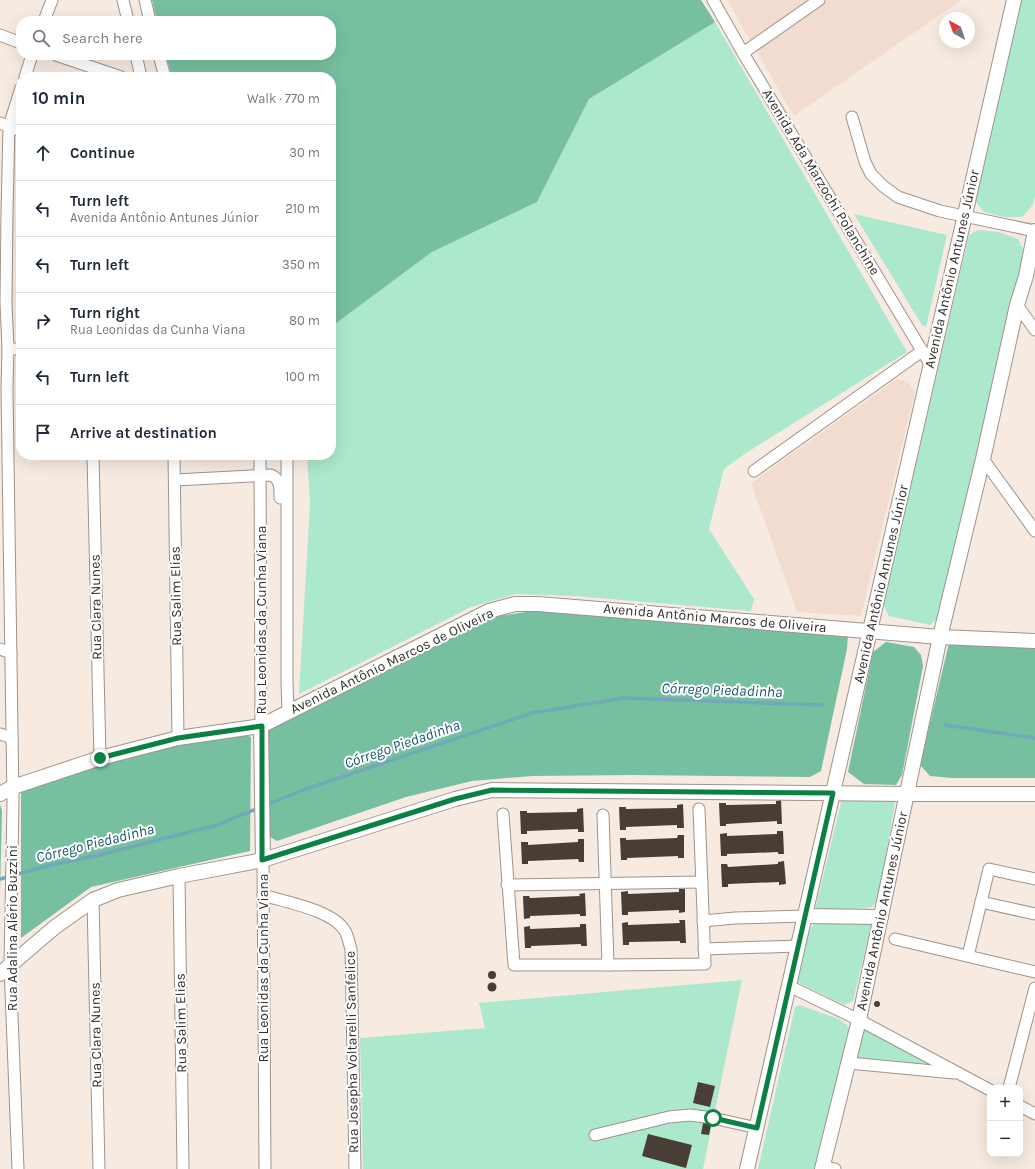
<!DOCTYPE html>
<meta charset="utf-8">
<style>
body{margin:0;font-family:Karla,sans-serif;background:#f2f2f3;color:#1f2937}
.controls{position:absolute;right:12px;bottom:12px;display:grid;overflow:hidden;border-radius:8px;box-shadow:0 4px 16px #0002}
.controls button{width:36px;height:36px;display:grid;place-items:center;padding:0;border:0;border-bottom:1px solid #e0e1e3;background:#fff;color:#1f2937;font:20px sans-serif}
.compass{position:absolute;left:939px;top:12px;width:36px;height:36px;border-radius:50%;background:#fff;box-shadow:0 4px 16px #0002;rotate:320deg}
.stop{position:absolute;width:12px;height:12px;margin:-9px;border:3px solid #0b8043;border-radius:50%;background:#fff}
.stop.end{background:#0b8043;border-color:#fff;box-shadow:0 1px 4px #0008}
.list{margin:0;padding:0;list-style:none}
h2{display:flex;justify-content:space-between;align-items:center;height:52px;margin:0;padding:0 16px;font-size:17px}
h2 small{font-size:13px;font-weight:400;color:#747a83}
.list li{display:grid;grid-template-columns:26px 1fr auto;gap:12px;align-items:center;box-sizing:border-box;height:56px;padding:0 16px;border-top:1px solid #e0e1e3}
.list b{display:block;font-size:15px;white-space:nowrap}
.list p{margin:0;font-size:13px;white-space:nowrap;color:#747a83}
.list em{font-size:13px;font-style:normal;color:#747a83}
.icon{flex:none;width:22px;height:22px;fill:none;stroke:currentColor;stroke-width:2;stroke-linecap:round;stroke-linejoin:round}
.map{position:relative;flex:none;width:1035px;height:1169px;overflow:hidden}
.search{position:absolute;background:#fff;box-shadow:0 4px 16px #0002;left:16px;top:16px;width:320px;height:44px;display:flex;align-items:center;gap:10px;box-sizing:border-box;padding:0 14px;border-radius:16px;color:#747a83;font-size:15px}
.panel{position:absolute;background:#fff;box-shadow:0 4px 16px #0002;left:16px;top:72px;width:320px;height:388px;border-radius:16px}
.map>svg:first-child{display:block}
.built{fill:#f1dccf}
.green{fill:#ace8cc}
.forest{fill:#76c09f}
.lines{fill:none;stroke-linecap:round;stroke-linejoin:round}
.stream{stroke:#71a9bb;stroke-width:3.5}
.building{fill:#493e36}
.minor-casing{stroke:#9f938a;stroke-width:13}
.major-casing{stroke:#9f938a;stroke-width:16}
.minor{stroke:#fff;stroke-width:11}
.major{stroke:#fff;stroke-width:14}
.route{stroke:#0b8043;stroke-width:5}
.labels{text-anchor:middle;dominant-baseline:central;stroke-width:4;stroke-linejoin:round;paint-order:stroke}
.street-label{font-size:14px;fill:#352f2c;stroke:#fff}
.water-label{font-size:15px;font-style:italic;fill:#14586b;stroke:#fff}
</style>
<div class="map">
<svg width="1035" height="1169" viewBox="0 0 1035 1169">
<rect width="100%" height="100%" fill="#f7eae0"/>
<g class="built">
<polygon points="727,0 961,0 794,116"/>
<polygon points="897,379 906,381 915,392 861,616 797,612 751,483"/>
</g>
<g class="green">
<polygon points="1018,0 1035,0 1035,195 1033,205 1022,217 1004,217 984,212 973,198"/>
<polygon points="715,22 907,352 746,453 724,469 709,529 754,599 751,611 575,596 516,594 471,607 299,694 310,503 307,455 331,455 331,327 432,252 537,202 589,99"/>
<polygon points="854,214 947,235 926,327 922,325"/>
<polygon points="978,230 998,232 1018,239 1024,251 940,616 930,625 889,616 883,604 969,235"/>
<polygon points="842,798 888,798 895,803 878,900 872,907 824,912 815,910"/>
<polygon points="817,922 865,922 871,926 853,1001 844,1005 795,981 809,929"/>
<polygon points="742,980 703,1169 363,1169 360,1038 485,1028 479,1003"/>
<polygon points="799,1005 839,1019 847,1025 850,1032 815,1169 758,1169 795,1007"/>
<polygon points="862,1027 940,1067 855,1059"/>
</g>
<g class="forest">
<polygon points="152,0 701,0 715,22 589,99 537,202 432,252 331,327 331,77 172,77 166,55 331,55 331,21 157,21"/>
<polygon points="532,611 848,635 847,649 821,771 810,777 634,775 532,776 472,781 406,797 277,841 270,837 266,729 376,677 493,617"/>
<polygon points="886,642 914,647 921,655 923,666 902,775 896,785 864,784 848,772 873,652"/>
<polygon points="949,643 1035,648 1035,778 952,778 930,776 920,765"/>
<polygon points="244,734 251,737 250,851 91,887 21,938 21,790 139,752"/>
<polygon points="0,804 2,811 0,892"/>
</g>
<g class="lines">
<g class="stream">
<polyline points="945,725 1035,738"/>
<polyline points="266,805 306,789 532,713 624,698 822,705"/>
<polyline points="0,879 47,866 99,855 217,825 259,808"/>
</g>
</g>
<g class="building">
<polygon points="781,800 782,824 777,824 777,821 726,824 726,826 720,826 719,803 726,803 726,805 776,804 776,801"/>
<polygon points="683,804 684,828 677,828 677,825 626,827 626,830 620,830 619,807 626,807 626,809 677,808 677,805"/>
<polygon points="583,808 584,832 578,832 578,829 527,831 527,834 521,834 520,811 527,811 527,813 577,812 577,809"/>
<polygon points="777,831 783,831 784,854 778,854 778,852 727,854 727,856 721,856 720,834 727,833 727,836 777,834"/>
<polygon points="678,835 684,835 684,858 678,858 678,856 627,858 627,860 621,860 620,838 626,838 626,840 677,838"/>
<polygon points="578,839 584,839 584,862 579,862 578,859 528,861 528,864 522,864 521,842 528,842 528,845 578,842"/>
<polygon points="784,861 786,884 779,885 779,882 728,884 728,887 722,887 721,864 727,864 728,867 778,864 778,862"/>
<polygon points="679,889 685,889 685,912 679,913 679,910 628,912 628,915 622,915 621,892 628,891 628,894 679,892"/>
<polygon points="585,893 586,916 580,916 580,914 530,916 530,918 524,919 523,896 529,896 530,898 580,896 579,894"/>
<polygon points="679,920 685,920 686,943 680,943 680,941 629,942 629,945 623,945 622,923 628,922 628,925 680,923"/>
<polygon points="580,924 586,924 587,946 581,946 581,944 531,946 531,948 525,948 524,927 530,926 530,929 580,927"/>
<circle cx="492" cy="975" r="4"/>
<circle cx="492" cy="987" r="4.5"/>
<circle cx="877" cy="1004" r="3"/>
<polygon points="698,1082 715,1086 710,1107 693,1103"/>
<polygon points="704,1118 712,1120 709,1135 701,1134"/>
<polygon points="648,1134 692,1145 686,1168 642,1156"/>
</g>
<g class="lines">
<g class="minor-casing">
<g id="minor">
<polyline points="123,0 128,21"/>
<polyline points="145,0 150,21"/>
<polyline points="713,0 743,53 930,364"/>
<polyline points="44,21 52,0"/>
<polyline points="0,35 21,43"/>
<polyline points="743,53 819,0"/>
<polyline points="56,55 121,77"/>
<polyline points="136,55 141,77"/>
<polyline points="159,55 165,77"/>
<polyline points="25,77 32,55"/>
<polyline points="852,117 865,162 871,174 883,186 898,197 940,211 1035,231"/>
<polyline points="0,123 21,131"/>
<polyline points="1017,305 1035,330"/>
<polyline points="8,349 21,349"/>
<polyline points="93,455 100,758"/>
<polyline points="174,455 178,738"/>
<polyline points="260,455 261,726"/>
<polyline points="287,455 287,681 288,712"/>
<polyline points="983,459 1035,531"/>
<polyline points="754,471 922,351"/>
<path d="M175,480L271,475C281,479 280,489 280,498"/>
<polyline points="0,649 11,653"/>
<polyline points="0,734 12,738"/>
<polyline points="503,814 514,965 608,965 705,964 699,809"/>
<polyline points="603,815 608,965"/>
<polyline points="263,860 265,1169"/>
<polyline points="179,876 183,1169"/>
<polyline points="507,885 702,882"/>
<path d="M263,895C285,902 333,910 345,931C348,936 349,943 351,949L355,1169"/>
<polyline points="93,900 99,1169"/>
<polyline points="981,902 1035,914"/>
<polyline points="703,921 735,918 805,916"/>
<polyline points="895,939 1035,972"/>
<polyline points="704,949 798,946"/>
<polyline points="968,956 989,869 1035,879"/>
<polyline points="789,986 859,1020 990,1090"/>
<polyline points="849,1063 954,1073"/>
<polyline points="1009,1088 1035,988"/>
<polyline points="1020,1106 1035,1114"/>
<polyline points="595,1135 669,1117 690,1115 713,1118 757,1128"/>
<polyline points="822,1166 835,1169"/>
<polyline points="18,1169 10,965 13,802 7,388 8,349 6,302 7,214 9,126 21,88"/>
</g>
</g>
<g class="major-casing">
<g id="major">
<polyline points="261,726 263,860"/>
<polyline points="0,794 13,787 100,758 178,738 261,726 489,611 515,604 538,604 940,637 1035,641"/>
<polyline points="805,916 881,917"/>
<polyline points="0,974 55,927 93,900 118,890 179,876 263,860 455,799 492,790 907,794 1035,794"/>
<polyline points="747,1169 1014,0"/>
<polyline points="822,1169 859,1020 940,637 983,459 1017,305 1026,276 1035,231"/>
</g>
</g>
<use href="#minor" class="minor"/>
<use href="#major" class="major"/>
</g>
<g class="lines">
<path class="route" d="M100,758L178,738L262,726V860L455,799L492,790L833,793C808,905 782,1016 757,1128L713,1118"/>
</g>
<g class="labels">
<g class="street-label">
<text transform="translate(821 182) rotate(59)">Avenida Ada Marzochi Polanchine</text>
<text transform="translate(952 269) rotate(-77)">Avenida Antônio Antunes Júnior</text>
<text transform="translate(881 584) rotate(-77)">Avenida Antônio Antunes Júnior</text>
<text transform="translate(176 596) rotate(-91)">Rua Salim Elias</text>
<text transform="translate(96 607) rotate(-91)">Rua Clara Nunes</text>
<text transform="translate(715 618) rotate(5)">Avenida Antônio Marcos de Oliveira</text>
<text transform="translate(261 620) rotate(-90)">Rua Leonidas da Cunha Viana</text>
<text transform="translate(392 661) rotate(-26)">Avenida Antônio Marcos de Oliveira</text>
<text transform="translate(882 911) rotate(-78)">Avenida Antônio Antunes Júnior</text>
<text transform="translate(12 928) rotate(-90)">Rua Adalina Alério Buzzini</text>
<text transform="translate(263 968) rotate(-90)">Rua Leonidas da Cunha Viana</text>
<text transform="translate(181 1023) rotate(-91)">Rua Salim Elias</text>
<text transform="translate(96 1035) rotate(-91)">Rua Clara Nunes</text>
<text transform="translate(352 1052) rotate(-91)">Rua Josepha Voltarelli Sanfelice</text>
</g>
<g class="water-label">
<text transform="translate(722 690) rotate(2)">Córrego Piedadinha</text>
<text transform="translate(402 744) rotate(-19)">Córrego Piedadinha</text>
<text transform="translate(95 843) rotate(-14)">Córrego Piedadinha</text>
</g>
</g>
</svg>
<div class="controls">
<button>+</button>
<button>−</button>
</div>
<svg class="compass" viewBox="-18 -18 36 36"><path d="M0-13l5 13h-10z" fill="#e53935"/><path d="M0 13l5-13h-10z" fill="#747a83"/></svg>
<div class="stop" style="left:713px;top:1118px"></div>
<div class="stop end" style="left:100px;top:758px"></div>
<div class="search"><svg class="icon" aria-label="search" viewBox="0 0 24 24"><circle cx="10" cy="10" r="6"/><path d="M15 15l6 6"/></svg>Search here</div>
<section class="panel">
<h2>10 min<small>Walk · 770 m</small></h2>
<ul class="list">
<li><svg class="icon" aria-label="ahead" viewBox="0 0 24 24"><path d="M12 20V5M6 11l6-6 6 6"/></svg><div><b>Continue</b></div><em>30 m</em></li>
<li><svg class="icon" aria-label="left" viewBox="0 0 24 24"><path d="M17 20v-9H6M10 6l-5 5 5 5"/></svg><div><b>Turn left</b><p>Avenida Antônio Antunes Júnior</p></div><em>210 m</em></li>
<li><svg class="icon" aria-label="left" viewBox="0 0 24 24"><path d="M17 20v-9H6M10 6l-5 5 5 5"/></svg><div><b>Turn left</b></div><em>350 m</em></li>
<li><svg class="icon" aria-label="right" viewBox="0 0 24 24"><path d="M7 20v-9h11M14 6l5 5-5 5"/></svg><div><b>Turn right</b><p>Rua Leonidas da Cunha Viana</p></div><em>80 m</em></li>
<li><svg class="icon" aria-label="left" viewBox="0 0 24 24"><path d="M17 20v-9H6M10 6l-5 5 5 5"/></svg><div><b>Turn left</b></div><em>100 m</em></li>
<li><svg class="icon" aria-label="arrive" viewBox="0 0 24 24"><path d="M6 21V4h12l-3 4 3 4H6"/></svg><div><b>Arrive at destination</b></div></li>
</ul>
</section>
</div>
